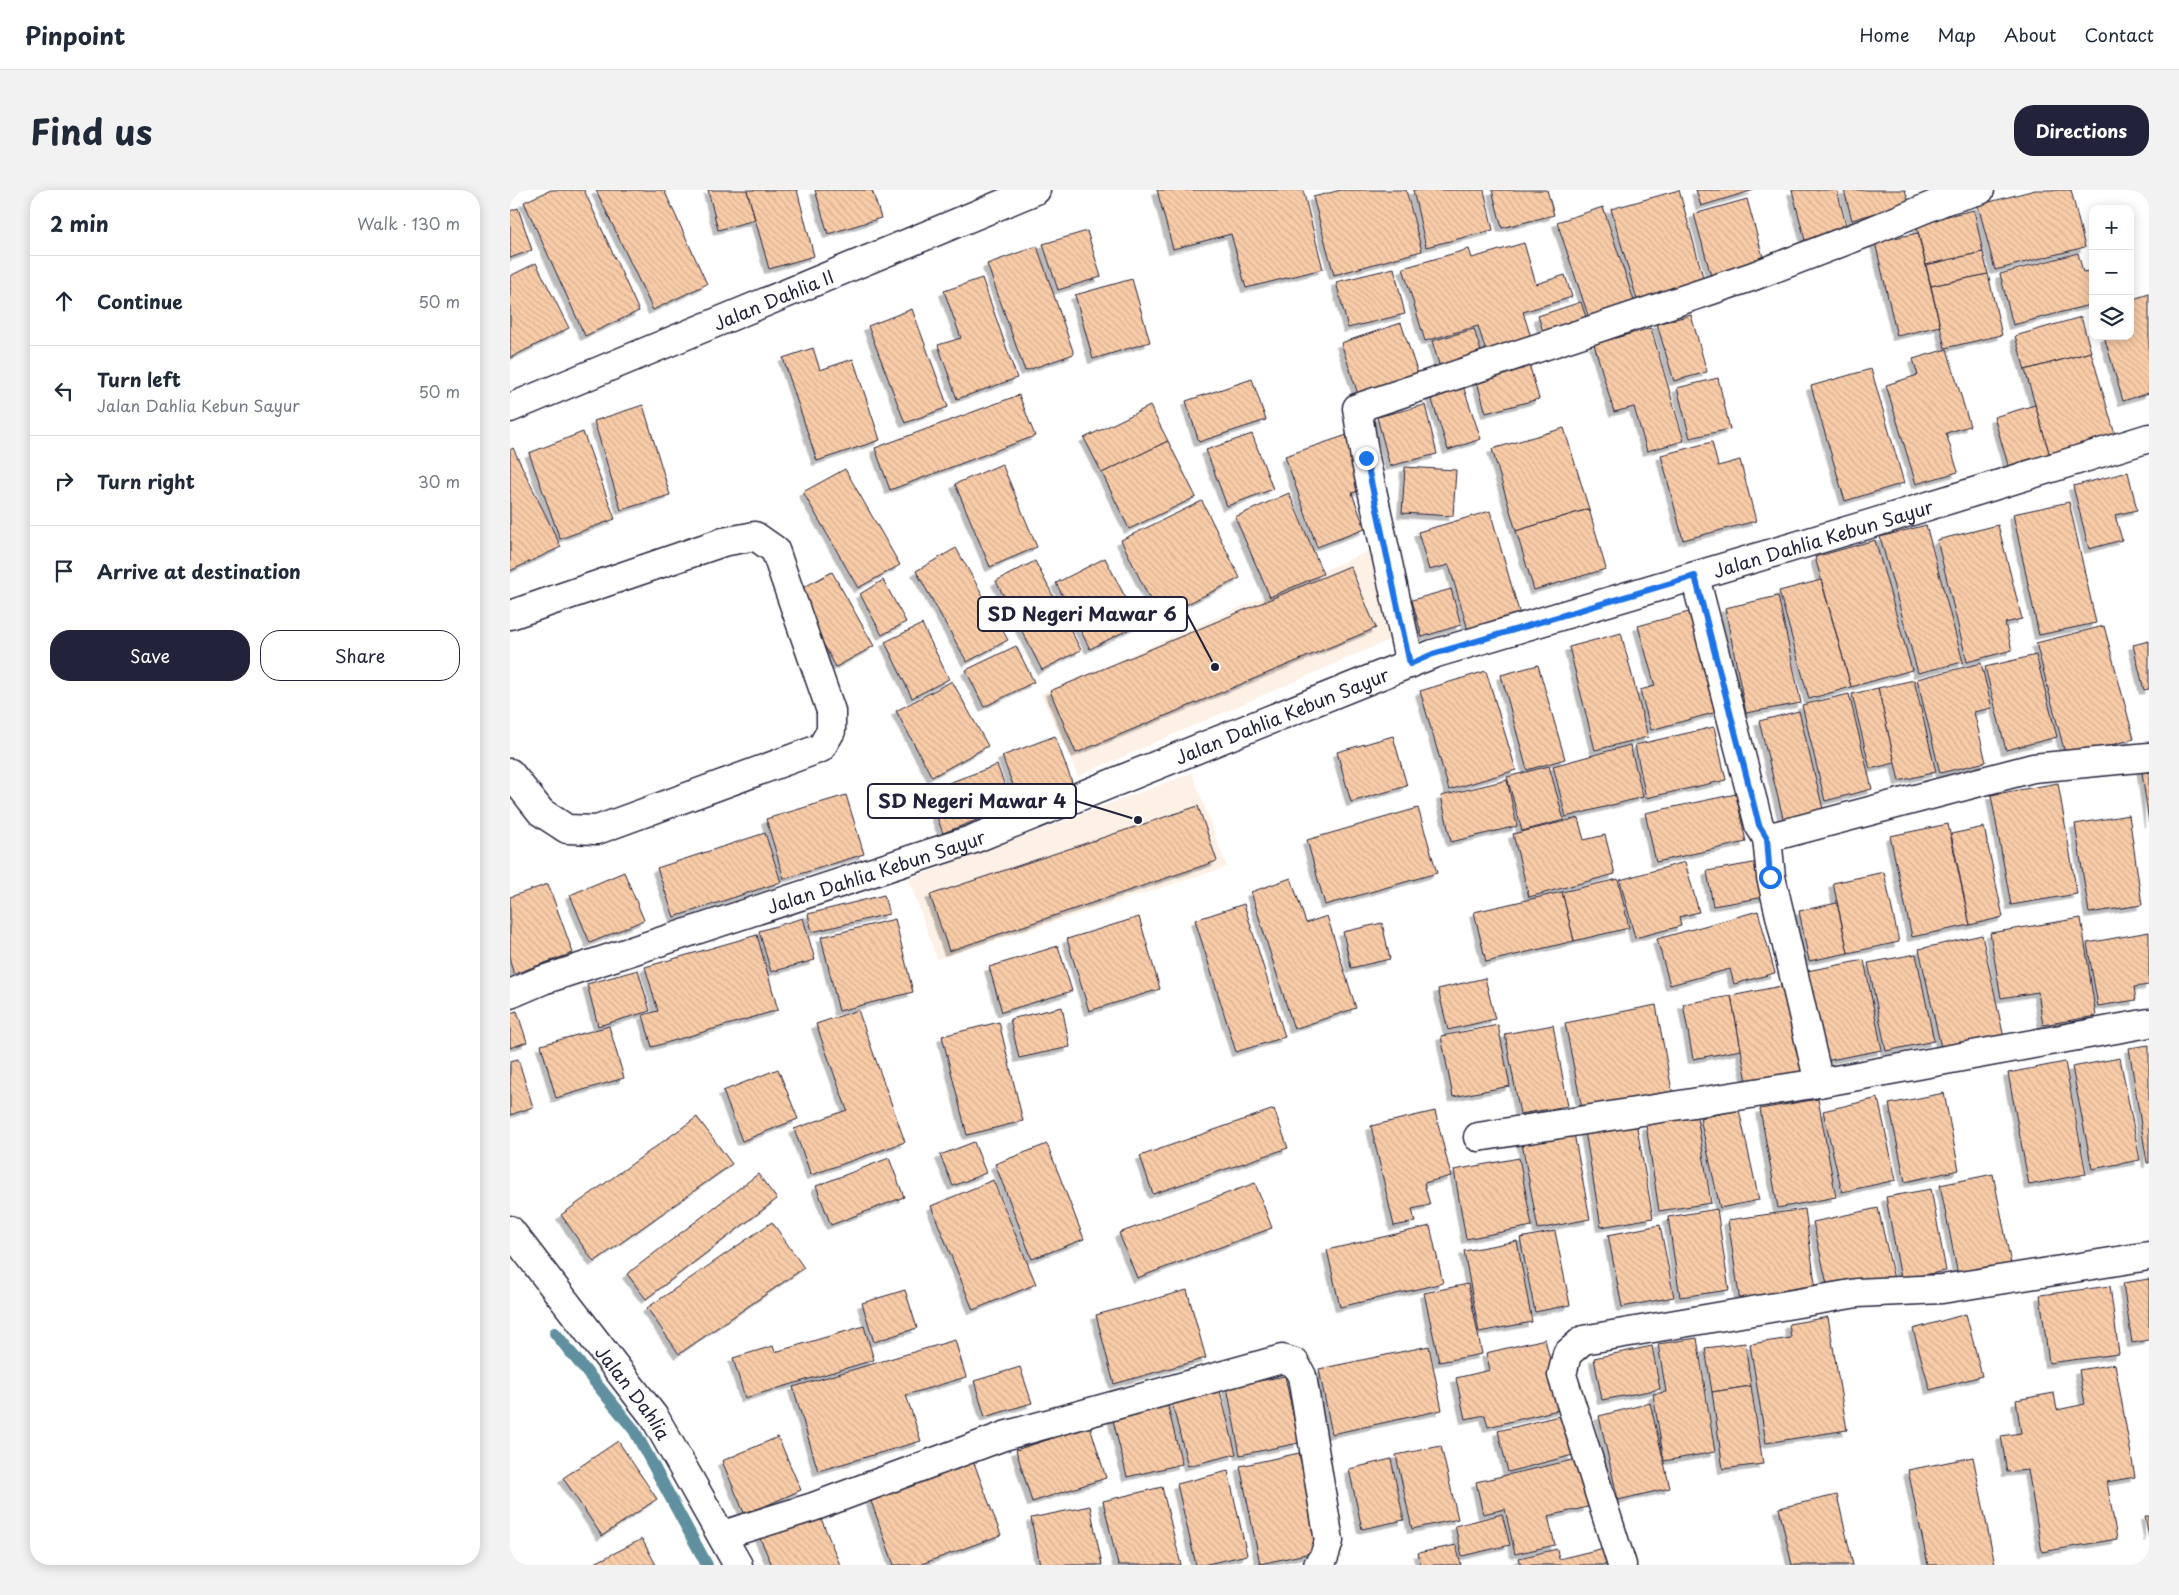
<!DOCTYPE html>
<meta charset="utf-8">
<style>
body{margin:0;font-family:"Playpen Sans",sans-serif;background:#f2f2f3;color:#1f2937}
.controls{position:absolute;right:15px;top:15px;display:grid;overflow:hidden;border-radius:10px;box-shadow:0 2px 12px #0003}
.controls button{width:45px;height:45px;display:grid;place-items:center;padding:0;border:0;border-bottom:1px solid #e0e1e3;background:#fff;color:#1f2937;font:25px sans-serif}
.stop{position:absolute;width:15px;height:15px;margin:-11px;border:4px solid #1a73e8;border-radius:50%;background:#fff}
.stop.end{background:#1a73e8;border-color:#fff;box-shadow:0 1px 5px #0008}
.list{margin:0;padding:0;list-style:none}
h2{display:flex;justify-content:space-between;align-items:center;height:65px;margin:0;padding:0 20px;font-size:21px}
h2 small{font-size:16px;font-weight:400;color:#747a83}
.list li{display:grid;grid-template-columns:32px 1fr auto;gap:15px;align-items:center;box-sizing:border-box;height:90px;padding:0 20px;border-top:1px solid #e0e1e3}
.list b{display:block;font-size:19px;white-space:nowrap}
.list p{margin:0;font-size:16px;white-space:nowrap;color:#747a83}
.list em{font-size:16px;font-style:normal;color:#747a83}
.actions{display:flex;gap:10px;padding:15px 20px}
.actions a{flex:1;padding:11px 0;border:1px solid #22223b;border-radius:20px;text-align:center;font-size:18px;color:#22223b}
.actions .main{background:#22223b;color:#fff}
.icon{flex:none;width:28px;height:28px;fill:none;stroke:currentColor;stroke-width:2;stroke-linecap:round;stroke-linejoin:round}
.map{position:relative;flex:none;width:1639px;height:1375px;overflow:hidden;border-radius:20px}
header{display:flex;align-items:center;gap:30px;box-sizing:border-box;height:70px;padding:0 25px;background:#fff;border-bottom:1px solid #e0e1e3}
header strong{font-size:24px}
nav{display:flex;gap:28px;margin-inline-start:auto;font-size:18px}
.intro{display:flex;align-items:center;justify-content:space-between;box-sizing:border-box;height:120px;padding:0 30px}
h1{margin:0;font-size:35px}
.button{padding:12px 22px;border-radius:20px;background:#22223b;color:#fff;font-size:18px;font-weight:700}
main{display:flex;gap:30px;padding:0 30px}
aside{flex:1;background:#fff;border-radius:20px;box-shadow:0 2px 12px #0003}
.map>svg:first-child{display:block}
.built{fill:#fdf0e5}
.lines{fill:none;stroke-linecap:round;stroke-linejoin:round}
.stream{stroke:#60909f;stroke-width:12}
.building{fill:url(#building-back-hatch);stroke:#22223b;filter:url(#shadow)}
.minor-casing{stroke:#22223b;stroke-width:31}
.minor{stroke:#fff;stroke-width:28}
.route{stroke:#1a73e8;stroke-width:6}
.labels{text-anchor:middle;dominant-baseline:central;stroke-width:4.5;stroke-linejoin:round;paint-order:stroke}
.street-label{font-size:18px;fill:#22223b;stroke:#fff}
.leader{fill:none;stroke:#22223b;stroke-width:2}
.callout-dot{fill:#22223b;stroke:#fff;stroke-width:2}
.callout{fill:#fff;stroke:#22223b;stroke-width:2}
.callout-label{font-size:19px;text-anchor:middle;font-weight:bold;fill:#22223b}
</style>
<header>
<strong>Pinpoint</strong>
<nav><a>Home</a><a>Map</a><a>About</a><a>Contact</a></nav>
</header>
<div class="intro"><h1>Find us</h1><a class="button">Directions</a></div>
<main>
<aside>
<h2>2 min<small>Walk · 130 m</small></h2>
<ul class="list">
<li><svg class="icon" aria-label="ahead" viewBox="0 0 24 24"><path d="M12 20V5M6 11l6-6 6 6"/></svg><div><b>Continue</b></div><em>50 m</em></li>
<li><svg class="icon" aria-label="left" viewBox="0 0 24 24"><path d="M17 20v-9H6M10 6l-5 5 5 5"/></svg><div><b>Turn left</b><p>Jalan Dahlia Kebun Sayur</p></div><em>50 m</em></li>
<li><svg class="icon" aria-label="right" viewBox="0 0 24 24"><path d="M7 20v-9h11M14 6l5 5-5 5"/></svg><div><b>Turn right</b></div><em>30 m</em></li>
<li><svg class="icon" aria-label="arrive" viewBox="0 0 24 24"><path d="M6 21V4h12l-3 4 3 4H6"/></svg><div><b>Arrive at destination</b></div></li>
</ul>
<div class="actions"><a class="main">Save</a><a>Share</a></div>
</aside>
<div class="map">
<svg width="1639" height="1375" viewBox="0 0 1639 1375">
<defs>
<pattern id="building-back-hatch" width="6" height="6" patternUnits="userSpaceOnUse" patternTransform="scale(1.25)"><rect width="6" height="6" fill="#f9cca8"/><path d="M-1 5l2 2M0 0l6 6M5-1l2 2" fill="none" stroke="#d5af92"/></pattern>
<filter id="shadow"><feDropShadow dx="-4.5" dy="4.5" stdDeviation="0" flood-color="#0004"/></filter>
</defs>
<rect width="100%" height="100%" fill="#fff"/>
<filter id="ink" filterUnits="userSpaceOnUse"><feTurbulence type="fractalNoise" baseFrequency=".02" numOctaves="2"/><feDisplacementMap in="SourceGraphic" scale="10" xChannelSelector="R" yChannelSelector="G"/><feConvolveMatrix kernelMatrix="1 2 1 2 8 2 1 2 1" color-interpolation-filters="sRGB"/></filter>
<g filter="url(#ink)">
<g class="built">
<polygon points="866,358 879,450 568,586 531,504"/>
<polygon points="682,583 717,677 427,769 399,689"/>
</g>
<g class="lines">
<polyline class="stream" points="45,1143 124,1240 197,1375"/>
</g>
<g class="building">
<polygon points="41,0 74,0 129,121 75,146 14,12"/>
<polygon points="86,0 154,0 197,94 143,120"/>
<polygon points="198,0 237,0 245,30 208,40"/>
<polygon points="237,0 287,0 304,66 259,79"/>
<polygon points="305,0 362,0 371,28 318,44"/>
<polygon points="647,0 793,0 813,79 736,98 721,44 663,59"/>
<polygon points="831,0 896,0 912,61 824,85 803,7"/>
<polygon points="903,0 974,0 983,40 916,57"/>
<polygon points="982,0 1037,0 1044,25 992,38"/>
<polygon points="1169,0 1195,94 1128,113 1101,19"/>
<polygon points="1186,0 1244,0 1191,16"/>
<polygon points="1282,0 1327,0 1338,43 1296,54"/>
<polygon points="1334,0 1395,0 1399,13 1342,30"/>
<polygon points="1525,0 1561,0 1575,57 1485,80 1468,15"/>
<polygon points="1237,9 1254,71 1201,86 1184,24"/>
<polygon points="1093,17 1127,120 1081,134 1047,32"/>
<polygon points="8,18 22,60 0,68 0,21"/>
<polygon points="1464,20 1473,62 1416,75 1406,33"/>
<polygon points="577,41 591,87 548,100 533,54"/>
<polygon points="1408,43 1430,136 1387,146 1365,52"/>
<polygon points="1014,53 1026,94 1055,85 1062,107 1013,122 1023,154 978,168 968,136 915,151 893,78 959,59 962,68"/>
<polygon points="527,56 564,164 515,181 477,74"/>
<polygon points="1473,62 1478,84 1421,96 1416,75"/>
<polygon points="1568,63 1573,82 1583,80 1583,114 1503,135 1490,84"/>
<polygon points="26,73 59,138 0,168 0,86"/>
<polygon points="884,78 895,124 838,138 826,92"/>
<polygon points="1478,84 1492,145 1435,158 1421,96"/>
<polygon points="472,88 507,188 447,209 428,155 451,148 434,101"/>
<polygon points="622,89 640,152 583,169 565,105"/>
<polygon points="1639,104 1639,203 1613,211 1594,146 1620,146 1620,110"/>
<polygon points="1071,112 1079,136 1036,150 1028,126"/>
<polygon points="402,119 438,217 395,233 358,136"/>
<polygon points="1181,125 1197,182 1164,191 1147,134"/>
<polygon points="1571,127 1581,162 1515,180 1505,146"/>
<polygon points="891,133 910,190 850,210 831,153"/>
<polygon points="1141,138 1174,251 1137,261 1124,217 1104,222 1084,154"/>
<polygon points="964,139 974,171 932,184 922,151"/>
<polygon points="303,158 310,180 343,169 370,250 307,271 273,168"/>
<polygon points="1437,159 1460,236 1436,243 1448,282 1406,294 1376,195 1408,185 1403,169"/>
<polygon points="1581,162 1606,248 1540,266 1515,180"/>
<polygon points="1018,170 1029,209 976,223 965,185"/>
<polygon points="1361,179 1394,293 1335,311 1301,196"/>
<polygon points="1208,188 1220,239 1180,248 1167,198"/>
<polygon points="742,189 756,230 689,252 676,211"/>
<polygon points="952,193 971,249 938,260 920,204"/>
<polygon points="509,205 525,246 380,300 365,258"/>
<polygon points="133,215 160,305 111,320 84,231"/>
<polygon points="915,215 927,264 880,276 867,227"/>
<polygon points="1525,215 1540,266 1499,278 1484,227"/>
<polygon points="640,216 658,251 592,283 574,248"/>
<polygon points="1054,238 1079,319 1006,341 982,259"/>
<polygon points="73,242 105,329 50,349 19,263"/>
<polygon points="742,244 763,299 717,316 696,260"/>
<polygon points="840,244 859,297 842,303 855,339 807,357 775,266"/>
<polygon points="658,251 686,307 619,339 592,283"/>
<polygon points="1202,252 1208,276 1230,270 1246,331 1173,350 1151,265"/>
<polygon points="3,258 51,357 0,381 0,260"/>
<polygon points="492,274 527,357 480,377 445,294"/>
<polygon points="895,277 946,280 943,326 892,323"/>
<polygon points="335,279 390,375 348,398 293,302"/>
<polygon points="1618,282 1627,320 1605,325 1612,350 1579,359 1563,296"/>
<polygon points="779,303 813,384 760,407 725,327"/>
<polygon points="692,311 730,388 649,428 611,350"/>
<polygon points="1559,312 1586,433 1529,445 1503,324"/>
<polygon points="1079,319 1096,379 1024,400 1006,341"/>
<polygon points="980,321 1010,425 958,440 939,375 919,380 908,342"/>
<polygon points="1416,335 1453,472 1408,483 1370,347"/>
<polygon points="1488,335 1512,429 1495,433 1502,460 1457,472 1427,350"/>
<polygon points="1365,350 1402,480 1341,497 1305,367"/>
<polygon points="446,358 498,450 457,472 406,381"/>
<polygon points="595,368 629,434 580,459 546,393"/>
<polygon points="525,371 571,460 532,480 486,391"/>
<polygon points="840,376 866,438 566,563 540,501"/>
<polygon points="322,382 364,456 326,477 285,402"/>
<polygon points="373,390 396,432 372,445 350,404"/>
<polygon points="1311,390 1341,497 1299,509 1269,401"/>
<polygon points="941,399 951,435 912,447 902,410"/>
<polygon points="1268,406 1291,513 1236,523 1215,418"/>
<polygon points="1186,420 1214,520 1141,540 1130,500 1145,496 1128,436"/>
<polygon points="412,434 439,489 402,508 375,452"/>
<polygon points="1594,436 1624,549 1556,567 1526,453"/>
<polygon points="1111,443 1138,547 1085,560 1059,457"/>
<polygon points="1639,451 1639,499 1634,500 1623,455"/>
<polygon points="506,456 524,492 474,517 456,480"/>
<polygon points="1526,465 1547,547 1496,560 1475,477"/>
<polygon points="1471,473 1482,518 1464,522 1476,572 1430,583 1407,489"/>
<polygon points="1028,475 1055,569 1017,580 991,485"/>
<polygon points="976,481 1006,580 939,600 910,501"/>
<polygon points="1404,490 1426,582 1389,591 1368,498"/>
<polygon points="442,491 478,556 422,587 386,521"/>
<polygon points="1368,498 1385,573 1360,579 1342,504"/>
<polygon points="1339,504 1362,599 1315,611 1292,515"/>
<polygon points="1289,521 1315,627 1275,636 1249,531"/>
<polygon points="1204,537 1216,590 1136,608 1125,555"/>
<polygon points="545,546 562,592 509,611 492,566"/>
<polygon points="883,546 897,596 841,612 827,562"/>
<polygon points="1120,555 1133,607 1056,627 1043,576"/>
<polygon points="1639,574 1639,633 1631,575"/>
<polygon points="487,575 503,616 433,643 417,601"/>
<polygon points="1039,576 1054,630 1012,641 997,587"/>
<polygon points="997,590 1007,636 941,652 931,606"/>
<polygon points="1548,593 1567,704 1501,715 1481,605"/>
<polygon points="1226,604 1236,652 1146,672 1135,623"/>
<polygon points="336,605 354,664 274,689 256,629"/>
<polygon points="688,616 707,671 439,761 420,705"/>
<polygon points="908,618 927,683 815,715 797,650"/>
<polygon points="1619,625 1632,715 1579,723 1565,634"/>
<polygon points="1068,628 1074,650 1095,645 1105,684 1019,707 1003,644"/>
<polygon points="1438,634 1460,735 1402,747 1380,646"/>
<polygon points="1474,637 1493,727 1460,735 1441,644"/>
<polygon points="255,643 271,692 164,727 147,678"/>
<polygon points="1175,672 1189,722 1169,727 1171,736 1125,748 1110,690"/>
<polygon points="1249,672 1255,707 1203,716 1197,681"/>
<polygon points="114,682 134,730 80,753 60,705"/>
<polygon points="1374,682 1389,752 1338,763 1323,693"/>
<polygon points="781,688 796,733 817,726 846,818 784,839 741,702"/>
<polygon points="1108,689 1119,738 1064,751 1052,702"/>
<polygon points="38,694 63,763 4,784 0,772 0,707"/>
<polygon points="1052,702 1064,751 976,772 964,722"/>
<polygon points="374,705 379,724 302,742 298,724"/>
<polygon points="1327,713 1338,763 1299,771 1289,721"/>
<polygon points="734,714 775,847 726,862 685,730"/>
<polygon points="1248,721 1265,783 1224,794 1220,779 1160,795 1147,749"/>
<polygon points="629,727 650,799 579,821 557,749"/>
<polygon points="293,728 305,770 261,782 249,741"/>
<polygon points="1571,728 1586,826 1533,835 1528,802 1491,808 1480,743"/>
<polygon points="385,729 403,802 329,821 311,747"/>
<polygon points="872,733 880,769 841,778 833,742"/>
<polygon points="1639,742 1639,795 1624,797 1626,810 1588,816 1577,753"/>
<polygon points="247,745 268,820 142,857 133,825 148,821 135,777"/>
<polygon points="1472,745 1494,848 1432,862 1409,759"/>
<polygon points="548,756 562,801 492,822 479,777"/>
<polygon points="1406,764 1424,851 1376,861 1358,773"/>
<polygon points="1354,770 1372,860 1315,871 1297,781"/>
<polygon points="128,780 140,821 88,836 77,794"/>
<polygon points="975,788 985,829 938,840 928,799"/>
<polygon points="1281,794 1298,885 1238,897 1221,806"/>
<polygon points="1221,806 1231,860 1183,869 1173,814"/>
<polygon points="1146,815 1163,906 1073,924 1055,833"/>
<polygon points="552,817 560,857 509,868 500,829"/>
<polygon points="348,820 395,952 301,985 284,939 337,920 306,834"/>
<polygon points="7,821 17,852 0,858 0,823"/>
<polygon points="489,832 513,931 457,945 432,846"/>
<polygon points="988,835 1000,896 943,907 931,846"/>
<polygon points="1043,835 1058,916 1010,924 995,844"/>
<polygon points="99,836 114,888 46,908 31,855"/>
<polygon points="1639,855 1639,973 1637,973 1619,858"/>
<polygon points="1610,868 1630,970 1582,979 1562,877"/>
<polygon points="8,869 23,917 0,925 0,871"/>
<polygon points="1555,872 1576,984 1519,995 1498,883"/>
<polygon points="268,879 288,929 232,951 213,901"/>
<polygon points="1434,903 1449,980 1395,992 1379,914"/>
<polygon points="1368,908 1386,990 1332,1002 1313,921"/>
<polygon points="1308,909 1326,1007 1268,1018 1250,919"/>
<polygon points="764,919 778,958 643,1004 630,966"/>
<polygon points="1229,920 1249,1010 1210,1018 1190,928"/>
<polygon points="925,921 941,986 914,993 920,1015 902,1019 905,1032 884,1036 861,936"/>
<polygon points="187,927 222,974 84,1072 51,1025"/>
<polygon points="1187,927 1201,1013 1149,1021 1136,935"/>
<polygon points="1126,932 1143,1028 1091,1037 1075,941"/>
<polygon points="1063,938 1080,1029 1028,1039 1011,948"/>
<polygon points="464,952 476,983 443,996 430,965"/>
<polygon points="537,954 574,1049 522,1069 485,974"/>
<polygon points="379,968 394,1007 321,1035 306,996"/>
<polygon points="1009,968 1022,1036 956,1049 944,980"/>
<polygon points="248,984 267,1009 136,1109 117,1084"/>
<polygon points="1483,984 1501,1074 1448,1085 1430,995"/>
<polygon points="483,990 526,1094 463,1120 421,1016"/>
<polygon points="745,993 762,1038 627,1088 609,1043"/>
<polygon points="1421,999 1436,1081 1391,1089 1376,1007"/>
<polygon points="1368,1018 1384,1089 1319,1103 1303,1032"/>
<polygon points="1207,1019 1219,1100 1170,1107 1158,1027"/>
<polygon points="1295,1019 1306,1101 1230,1112 1218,1030"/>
<polygon points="262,1032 294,1078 169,1164 137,1118"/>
<polygon points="1150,1035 1164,1107 1112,1117 1098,1045"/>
<polygon points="920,1036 933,1093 830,1117 817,1060"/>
<polygon points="1045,1041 1060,1115 1025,1122 1010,1048"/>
<polygon points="1007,1051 1022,1132 969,1142 954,1061"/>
<polygon points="1639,1089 1639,1150 1622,1153 1613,1093"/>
<polygon points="958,1094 972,1164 929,1172 914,1103"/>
<polygon points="1600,1096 1609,1164 1539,1173 1530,1105"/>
<polygon points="395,1100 407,1138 364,1152 352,1113"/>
<polygon points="677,1100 696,1168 604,1194 586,1125"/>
<polygon points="1456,1124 1472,1186 1420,1200 1403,1139"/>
<polygon points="1318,1127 1337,1240 1256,1253 1240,1154 1281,1148 1279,1134"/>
<polygon points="354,1136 364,1170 235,1208 223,1168 263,1156 265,1162"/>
<polygon points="1187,1148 1205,1262 1154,1271 1143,1204 1156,1202 1148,1154"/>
<polygon points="1035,1149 1052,1219 978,1237 975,1225 955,1229 946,1188 980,1180 976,1163"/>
<polygon points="445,1150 456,1187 396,1205 411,1251 308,1281 283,1197"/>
<polygon points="1235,1153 1241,1196 1202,1202 1195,1158"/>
<polygon points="919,1156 932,1220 822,1244 809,1179"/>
<polygon points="1142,1156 1150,1199 1092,1210 1084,1168"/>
<polygon points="1605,1174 1625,1287 1597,1292 1607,1349 1532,1362 1518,1280 1497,1282 1491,1246 1511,1243 1506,1210 1544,1203 1547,1220 1575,1214 1569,1180"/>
<polygon points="510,1177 522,1213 475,1227 464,1191"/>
<polygon points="775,1186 789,1253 730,1265 717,1197"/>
<polygon points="1241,1196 1253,1274 1213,1279 1202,1202"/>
<polygon points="710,1201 726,1264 678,1276 662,1213"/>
<polygon points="657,1213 672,1274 617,1287 602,1226"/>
<polygon points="1140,1213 1160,1298 1108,1310 1089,1226"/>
<polygon points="1053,1225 1063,1265 998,1282 988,1241"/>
<polygon points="580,1236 596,1288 522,1312 506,1260"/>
<polygon points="268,1247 291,1300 235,1325 212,1271"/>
<polygon points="108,1251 147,1309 92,1346 53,1288"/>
<polygon points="931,1256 948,1329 902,1339 886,1265"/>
<polygon points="789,1263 810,1361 750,1374 730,1276"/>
<polygon points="461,1265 491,1345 409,1375 384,1375 358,1303"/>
<polygon points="1463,1267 1485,1375 1418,1375 1398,1280"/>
<polygon points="881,1269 894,1330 852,1339 839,1279"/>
<polygon points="1067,1269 1078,1317 1038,1326 1045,1355 1005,1364 995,1319 973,1324 966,1292"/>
<polygon points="718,1281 737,1365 693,1375 686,1375 667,1294"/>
<polygon points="652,1297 671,1375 608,1375 593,1311"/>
<polygon points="1327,1305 1343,1375 1282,1375 1269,1318"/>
<polygon points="580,1316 592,1375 530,1375 521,1328"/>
<polygon points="308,1321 330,1375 262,1375 249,1346"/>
<polygon points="992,1324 1000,1355 952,1366 945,1336"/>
<polygon points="1635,1326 1639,1326 1639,1347"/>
<polygon points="132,1349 146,1375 81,1375"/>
<polygon points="946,1355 951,1375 911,1375 908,1363"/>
<polygon points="1098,1357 1102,1375 1011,1375 1009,1368 1047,1359 1049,1369"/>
</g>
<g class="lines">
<g class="minor-casing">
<g id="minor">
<path id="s1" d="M0,218L526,0"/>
<polyline points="1185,387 1249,635 1257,648 1523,578 1639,567"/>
<polyline points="0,425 213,352 245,346 265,360 321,521 321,541 311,558 87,640 57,639 31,622 0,583"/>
<polyline points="900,474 855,268 847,218 1241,87 1356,43 1436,10 1470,0"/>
<polyline points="1257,648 1261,687 1309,893"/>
<path id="s2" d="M0,804L33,790L461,650L923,464L1363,333L1639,248"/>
<polyline points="968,947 1309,893 1639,833"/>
<path id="s3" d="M0,1040L145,1228L228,1375"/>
<polyline points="213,1345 303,1317 494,1246 772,1169 785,1173 792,1186 819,1351 814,1367 808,1375"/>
<polyline points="1112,1375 1052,1185 1057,1164 1073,1150 1347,1103 1432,1099 1639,1066"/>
</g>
</g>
<use href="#minor" class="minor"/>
</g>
</g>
<g class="lines" filter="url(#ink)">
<polyline class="route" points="856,268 900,474 923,464 1185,386 1249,635 1257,648 1260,687"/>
</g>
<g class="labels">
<g class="street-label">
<text stroke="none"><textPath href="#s1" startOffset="285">Jalan Dahlia II</textPath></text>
<text stroke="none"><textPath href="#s2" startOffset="1391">Jalan Dahlia Kebun Sayur</textPath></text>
<text stroke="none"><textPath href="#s2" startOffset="821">Jalan Dahlia Kebun Sayur</textPath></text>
<text stroke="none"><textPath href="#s2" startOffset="386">Jalan Dahlia Kebun Sayur</textPath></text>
<text stroke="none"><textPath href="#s3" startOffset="204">Jalan Dahlia</textPath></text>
</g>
</g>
<path class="leader" d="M705 477L677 424M628 630L566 611"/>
<g class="callout-dot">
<circle cx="705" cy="477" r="5"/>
<circle cx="628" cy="630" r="5"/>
</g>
<g class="callout">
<rect x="468" y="407" width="209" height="34" rx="5"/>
<rect x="358" y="594" width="208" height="34" rx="5"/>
</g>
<g class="callout-label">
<text x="572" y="431">SD Negeri Mawar 6</text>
<text x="462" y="618">SD Negeri Mawar 4</text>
</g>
</svg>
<div class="controls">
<button>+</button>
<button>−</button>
<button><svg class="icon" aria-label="layers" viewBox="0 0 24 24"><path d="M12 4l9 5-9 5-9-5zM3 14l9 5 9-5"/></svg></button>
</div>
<div class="stop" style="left:1260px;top:687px"></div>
<div class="stop end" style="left:856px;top:268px"></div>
</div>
</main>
